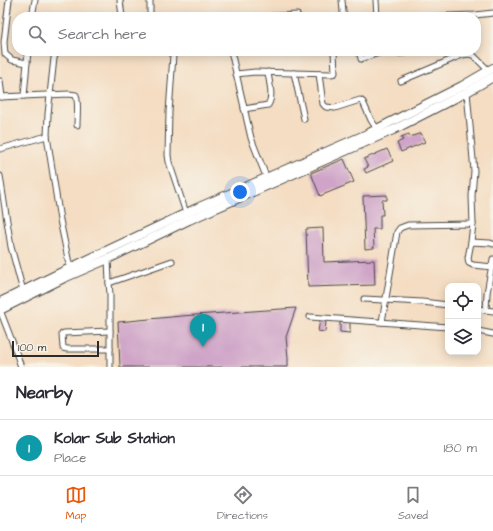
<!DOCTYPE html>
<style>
body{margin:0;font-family:"Architects Daughter",sans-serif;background:#f2f2f3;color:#2b2b33}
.controls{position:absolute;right:12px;bottom:12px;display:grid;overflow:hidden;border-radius:8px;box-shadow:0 2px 10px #0003}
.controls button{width:36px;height:36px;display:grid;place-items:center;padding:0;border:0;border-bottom:1px solid #e1e1e2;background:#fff;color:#2b2b33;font:20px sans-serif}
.scale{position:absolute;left:12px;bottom:10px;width:87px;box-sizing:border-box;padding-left:4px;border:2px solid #2b2b2b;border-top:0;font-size:11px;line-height:14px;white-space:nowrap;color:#2b2b2b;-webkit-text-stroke:3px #f7f3e8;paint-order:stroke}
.you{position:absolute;left:240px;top:192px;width:14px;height:14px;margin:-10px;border:3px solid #fff;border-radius:50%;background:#1a73e8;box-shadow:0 0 0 6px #1a73e833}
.badge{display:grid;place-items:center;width:26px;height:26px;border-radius:50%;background:#ea580c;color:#fff;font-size:13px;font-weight:700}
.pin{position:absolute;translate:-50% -33px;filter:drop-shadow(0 1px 2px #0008)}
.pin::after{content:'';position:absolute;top:21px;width:14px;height:12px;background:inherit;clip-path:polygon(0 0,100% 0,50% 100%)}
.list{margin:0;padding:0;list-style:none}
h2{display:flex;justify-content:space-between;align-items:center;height:52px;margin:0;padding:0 16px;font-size:17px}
h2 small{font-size:13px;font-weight:400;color:#7c7c81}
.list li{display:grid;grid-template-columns:26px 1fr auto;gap:12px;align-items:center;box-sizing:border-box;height:56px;padding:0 16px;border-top:1px solid #e1e1e2}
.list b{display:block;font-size:15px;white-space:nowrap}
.list p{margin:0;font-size:13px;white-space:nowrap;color:#7c7c81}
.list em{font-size:13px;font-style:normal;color:#7c7c81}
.icon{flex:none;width:22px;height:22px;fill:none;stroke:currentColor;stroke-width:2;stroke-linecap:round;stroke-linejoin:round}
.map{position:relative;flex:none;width:493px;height:367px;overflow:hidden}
.search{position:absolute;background:#fff;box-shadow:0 2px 10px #0003;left:12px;right:12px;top:12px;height:44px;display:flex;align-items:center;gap:10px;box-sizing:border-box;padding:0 14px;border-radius:16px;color:#7c7c81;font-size:15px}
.sheet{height:108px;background:#fff}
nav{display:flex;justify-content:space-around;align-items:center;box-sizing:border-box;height:56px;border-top:1px solid #e1e1e2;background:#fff;font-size:11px;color:#7c7c81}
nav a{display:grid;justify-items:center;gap:2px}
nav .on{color:#ea580c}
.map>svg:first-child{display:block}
.building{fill:#cfa4c8}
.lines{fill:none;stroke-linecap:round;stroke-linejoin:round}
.minor-casing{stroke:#494642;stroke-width:7}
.primary-casing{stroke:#494642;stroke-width:10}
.minor{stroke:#fff;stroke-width:5}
.primary{stroke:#fff;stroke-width:8}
</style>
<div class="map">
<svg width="493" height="367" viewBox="0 0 493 367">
<rect width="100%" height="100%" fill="#f7f3e8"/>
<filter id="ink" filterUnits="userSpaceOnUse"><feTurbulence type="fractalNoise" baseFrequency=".025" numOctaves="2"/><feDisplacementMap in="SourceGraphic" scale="8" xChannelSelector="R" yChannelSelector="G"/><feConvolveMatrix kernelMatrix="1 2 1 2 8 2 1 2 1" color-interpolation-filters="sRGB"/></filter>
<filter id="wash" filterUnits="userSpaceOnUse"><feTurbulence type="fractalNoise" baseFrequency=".012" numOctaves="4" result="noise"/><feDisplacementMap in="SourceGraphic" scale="16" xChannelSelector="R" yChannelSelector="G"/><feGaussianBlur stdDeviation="0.9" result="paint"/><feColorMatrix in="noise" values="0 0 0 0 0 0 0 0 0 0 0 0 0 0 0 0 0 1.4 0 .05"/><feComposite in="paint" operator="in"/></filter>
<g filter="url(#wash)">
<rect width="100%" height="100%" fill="#f4ddc2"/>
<g id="blocks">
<g class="building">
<polygon points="421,133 425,142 401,152 397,143 403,140 401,137 409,134 410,137"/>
<polygon points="387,149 393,161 366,173 364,169 368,167 364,159"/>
<polygon points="344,159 354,182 320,196 311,173"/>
<polygon points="387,195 387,200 382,200 383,215 380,215 380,229 373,229 374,248 365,249 363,196"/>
<polygon points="323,228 324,262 374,260 375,285 308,287 306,229"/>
<polygon points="296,308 286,337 288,358 288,367 120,367 118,322 181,316"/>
<polygon points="320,320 326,321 325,332 318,331"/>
<polygon points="340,322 350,322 350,333 340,332"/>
</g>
</g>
</g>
<g filter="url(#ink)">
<use href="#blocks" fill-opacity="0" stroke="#494642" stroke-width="1"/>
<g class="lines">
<g class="minor-casing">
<g id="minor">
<polyline points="9,0 4,42 5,54 12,60 27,63"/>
<polyline points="120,0 122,17"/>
<polyline points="150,0 150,17"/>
<polyline points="342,0 343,12 344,17"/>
<polyline points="376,0 377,17"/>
<polyline points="32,17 35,0"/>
<polyline points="261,17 297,15"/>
<polyline points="421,17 475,15 493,13"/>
<polyline points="57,51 54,58 50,95 48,114 47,136 60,220 70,268"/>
<polyline points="231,51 251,138 267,179"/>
<polyline points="359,51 361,59 385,51"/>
<path d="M388,51C396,55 404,53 412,51"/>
<polyline points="173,55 169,112 168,155 169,162 187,216"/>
<polyline points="294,73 304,119"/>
<polyline points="236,74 255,72 331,74 335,73 334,51"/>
<polyline points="319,74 323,104 326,107 335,108 360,100 363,102 371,120 377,129"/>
<polyline points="0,81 2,97"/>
<polyline points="401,81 462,55 469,54 473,55 489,71"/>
<polyline points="467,92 474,171 472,196 473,224 471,242 468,258 469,263 473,265 493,267"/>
<polyline points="24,96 28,51"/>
<path d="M0,97L69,94L76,95C79,104 77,115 77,125"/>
<path d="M244,109L268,105C274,96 269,83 268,72"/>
<polyline points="0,149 47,136"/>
<polyline points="0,176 11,247 23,291"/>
<polyline points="471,242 490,243 493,244"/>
<polyline points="108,258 109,283 110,294 110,367"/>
<polyline points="109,283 172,261"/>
<polyline points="364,299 422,302 448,305"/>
<polyline points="478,309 493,311"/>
<polyline points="0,310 15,349 21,367"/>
<polyline points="486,310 487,293 493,259"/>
<polyline points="310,317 448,327"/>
<polyline points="382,322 397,232 400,228 408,225 473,224"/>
<polyline points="110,331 64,333 62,334 63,348 67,349 110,349"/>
<polyline points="478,331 493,334"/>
</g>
</g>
<g class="primary-casing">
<g id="primary">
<polyline points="0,302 70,268 197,208 367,134 462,86 493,68"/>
<polyline points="0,310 64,278 108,259 189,220 393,130 467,92 493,77"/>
</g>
</g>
<use href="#minor" class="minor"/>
<use href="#primary" class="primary"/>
</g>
</g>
</svg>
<div class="controls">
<button><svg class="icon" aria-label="locate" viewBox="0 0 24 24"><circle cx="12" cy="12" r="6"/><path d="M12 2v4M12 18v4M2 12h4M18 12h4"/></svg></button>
<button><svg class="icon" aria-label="layers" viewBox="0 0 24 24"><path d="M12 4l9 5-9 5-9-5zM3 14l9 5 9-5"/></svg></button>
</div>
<div class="scale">100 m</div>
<div class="you"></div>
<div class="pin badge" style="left:203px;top:347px;background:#0f9aa8">1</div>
<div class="search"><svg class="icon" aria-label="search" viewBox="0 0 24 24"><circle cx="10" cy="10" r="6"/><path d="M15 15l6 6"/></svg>Search here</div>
</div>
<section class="sheet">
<h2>Nearby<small></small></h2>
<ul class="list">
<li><span class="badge" style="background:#0f9aa8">1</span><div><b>Kolar Sub Station</b><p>Place</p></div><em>180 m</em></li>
</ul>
</section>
<nav>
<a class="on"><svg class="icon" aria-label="map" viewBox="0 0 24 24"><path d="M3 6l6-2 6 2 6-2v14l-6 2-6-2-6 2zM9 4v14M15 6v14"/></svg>Map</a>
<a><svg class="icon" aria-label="directions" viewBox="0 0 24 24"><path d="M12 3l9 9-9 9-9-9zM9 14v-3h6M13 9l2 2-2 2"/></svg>Directions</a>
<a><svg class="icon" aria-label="saved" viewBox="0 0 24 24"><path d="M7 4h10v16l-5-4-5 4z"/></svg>Saved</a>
</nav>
